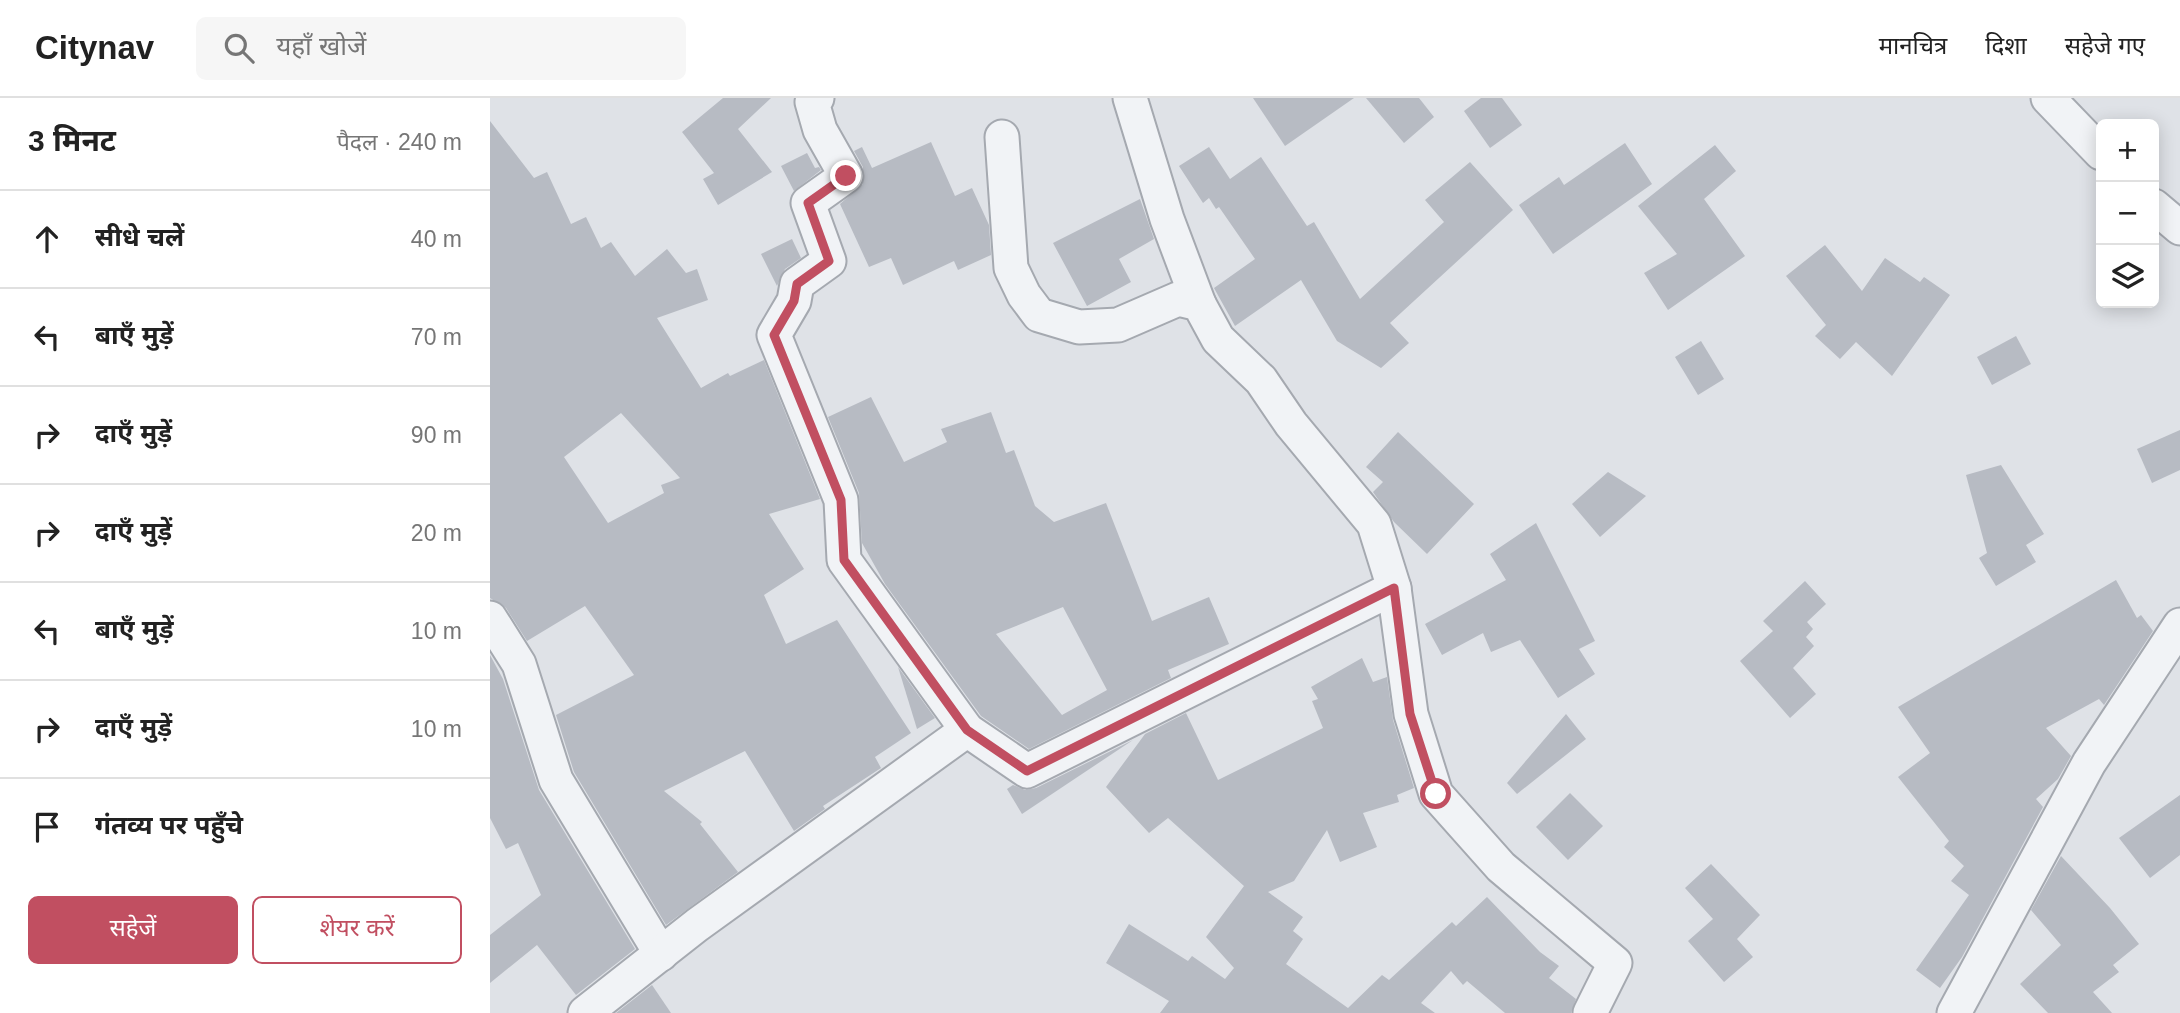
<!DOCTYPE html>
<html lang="hi">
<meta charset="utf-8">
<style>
body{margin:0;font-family:Helvetica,"Noto Sans Devanagari",sans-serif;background:#f6f6f6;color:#222}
.controls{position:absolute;right:21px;top:21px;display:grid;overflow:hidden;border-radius:10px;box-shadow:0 4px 18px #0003}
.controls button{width:63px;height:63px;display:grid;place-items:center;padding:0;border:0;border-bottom:2px solid #e0e0e0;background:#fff;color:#222;font:35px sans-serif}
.stop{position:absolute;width:21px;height:21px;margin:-16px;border:5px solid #c14f61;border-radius:50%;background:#fff}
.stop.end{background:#c14f61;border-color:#fff;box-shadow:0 2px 7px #0008}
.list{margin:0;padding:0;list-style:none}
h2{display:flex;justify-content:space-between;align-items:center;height:91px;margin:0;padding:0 28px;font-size:30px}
h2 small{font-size:23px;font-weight:400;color:#767676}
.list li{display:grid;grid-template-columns:46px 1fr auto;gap:21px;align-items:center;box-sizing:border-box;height:98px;padding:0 28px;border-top:2px solid #e0e0e0}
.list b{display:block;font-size:26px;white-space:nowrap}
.list em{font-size:23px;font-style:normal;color:#767676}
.actions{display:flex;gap:14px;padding:21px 28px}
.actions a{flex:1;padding:16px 0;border:2px solid #c14f61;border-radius:10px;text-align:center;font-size:24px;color:#c14f61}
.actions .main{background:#c14f61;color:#fff}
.icon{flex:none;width:38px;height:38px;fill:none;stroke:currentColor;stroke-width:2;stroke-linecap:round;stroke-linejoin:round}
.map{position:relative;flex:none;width:1690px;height:915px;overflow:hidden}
header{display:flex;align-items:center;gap:42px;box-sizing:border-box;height:98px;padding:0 35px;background:#fff;border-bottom:2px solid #e0e0e0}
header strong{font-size:33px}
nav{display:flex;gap:38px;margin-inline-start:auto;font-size:24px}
.search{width:490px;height:63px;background:#f6f6f6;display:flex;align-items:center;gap:18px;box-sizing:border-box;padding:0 24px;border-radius:10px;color:#767676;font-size:26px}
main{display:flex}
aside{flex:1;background:#fff}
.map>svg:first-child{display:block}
.building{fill:#b7bbc3;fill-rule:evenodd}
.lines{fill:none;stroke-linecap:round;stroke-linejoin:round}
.street-casing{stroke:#a5a9b0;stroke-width:37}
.street{stroke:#f1f3f6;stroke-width:33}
.route{stroke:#c14f61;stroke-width:9}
</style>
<header>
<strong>Citynav</strong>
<div class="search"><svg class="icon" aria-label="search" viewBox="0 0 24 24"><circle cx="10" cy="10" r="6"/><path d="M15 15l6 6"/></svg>यहाँ खोजें</div>
<nav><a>मानचित्र</a><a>दिशा</a><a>सहेजे गए</a></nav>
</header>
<main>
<aside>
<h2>3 मिनट<small>पैदल · 240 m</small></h2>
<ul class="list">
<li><svg class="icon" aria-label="ahead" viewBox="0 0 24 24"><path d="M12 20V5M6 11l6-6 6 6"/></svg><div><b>सीधे चलें</b></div><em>40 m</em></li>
<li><svg class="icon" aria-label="left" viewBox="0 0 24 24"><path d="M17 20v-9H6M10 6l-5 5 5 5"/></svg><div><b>बाएँ मुड़ें</b></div><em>70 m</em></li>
<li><svg class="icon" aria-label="right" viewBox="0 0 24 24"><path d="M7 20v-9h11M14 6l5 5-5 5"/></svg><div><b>दाएँ मुड़ें</b></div><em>90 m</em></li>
<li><svg class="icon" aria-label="right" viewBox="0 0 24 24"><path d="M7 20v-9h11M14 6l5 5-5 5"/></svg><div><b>दाएँ मुड़ें</b></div><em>20 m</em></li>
<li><svg class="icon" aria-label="left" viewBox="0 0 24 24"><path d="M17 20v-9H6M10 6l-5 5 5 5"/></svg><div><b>बाएँ मुड़ें</b></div><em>10 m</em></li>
<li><svg class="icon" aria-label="right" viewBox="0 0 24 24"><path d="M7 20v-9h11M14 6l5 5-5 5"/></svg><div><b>दाएँ मुड़ें</b></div><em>10 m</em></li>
<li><svg class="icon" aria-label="arrive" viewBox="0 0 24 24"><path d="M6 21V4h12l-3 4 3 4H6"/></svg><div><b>गंतव्य पर पहुँचे</b></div></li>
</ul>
<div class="actions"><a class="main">सहेजें</a><a>शेयर करें</a></div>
</aside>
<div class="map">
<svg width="1690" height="915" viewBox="0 0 1690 915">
<rect width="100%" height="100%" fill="#dfe2e7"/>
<g class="building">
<polygon points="233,0 281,0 248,31 282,74 228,107 213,81 224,75 192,34"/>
<polygon points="763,0 864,0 795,48"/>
<polygon points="876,0 929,0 944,19 914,45"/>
<polygon points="991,0 1012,0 1032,27 1000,50 974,13"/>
<path d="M0,23L44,80L57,74L81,126L96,119L111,150L121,144L145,178L177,151L196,175L207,171L218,202L167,220L211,290L238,275L240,278L274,262L330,401L279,416L314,471L274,497L296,546L347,522L421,635L385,659L391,670L333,708L335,711L304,733L255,653L174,693L212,724L210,726L248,774L176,827L84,674L66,617L144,577L95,508L37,543L16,510L0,500ZM131,315L190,380L171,387L174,395L118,425L74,359Z"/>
<polygon points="441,44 465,98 482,90 499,127 501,157 468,172 464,163 413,187 401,160 379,169 350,106 373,86 373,69 364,53 372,49 382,70"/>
<polygon points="1135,45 1162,86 1063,156 1029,107 1069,79 1074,87"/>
<polygon points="1225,47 1246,73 1214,101 1255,158 1178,212 1154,175 1187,156 1148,108"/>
<polygon points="719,49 740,81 771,59 817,128 824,124 870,201 954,124 935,102 980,64 1023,112 900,225 919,245 891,270 847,243 811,182 745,228 724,190 765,161 729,109 726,111 719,100 713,105 689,68"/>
<polygon points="317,55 325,70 329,69 331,72 304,93 291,68"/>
<polygon points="650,101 664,141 629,161 641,184 597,208 563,145"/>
<polygon points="302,141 311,160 295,171 287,188 271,156"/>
<polygon points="1335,147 1372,193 1395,160 1430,184 1434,179 1460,197 1402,278 1366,244 1350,261 1325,238 1336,227 1296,178"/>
<polygon points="1526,238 1541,266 1502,287 1487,259"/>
<polygon points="1211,243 1234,281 1208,297 1185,259"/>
<path d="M381,299L414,364L457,344L451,331L501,314L516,355L524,352L545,408L564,424L616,405L662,523L719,499L739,546L678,572L681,580L539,651L491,618L395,486L372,445L369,395L338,319ZM573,509L617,592L572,617L506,536Z"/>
<polygon points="1690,332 1690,372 1662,385 1647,351"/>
<polygon points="908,334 984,406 937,456 904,424 883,394 893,384 876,369"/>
<polygon points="1511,367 1554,436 1536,447 1546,464 1506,488 1489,460 1497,455 1476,377"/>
<polygon points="1118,374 1156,398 1110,439 1082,406"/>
<polygon points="1046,425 1105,543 1089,551 1105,576 1068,600 1030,542 1001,554 993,535 952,557 935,526 1016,482 1000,456"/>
<polygon points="1626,482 1647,520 1651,517 1663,533 1614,607 1609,601 1556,630 1581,658 1568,681 1546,701 1553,709 1472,859 1450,890 1426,872 1479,797 1461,783 1474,768 1454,749 1459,743 1408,679 1440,655 1408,609"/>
<polygon points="1315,483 1336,506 1317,524 1323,531 1316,539 1324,548 1303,570 1326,596 1300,620 1250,563 1283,533 1273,523"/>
<polygon points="0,557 13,581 49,692 145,851 86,897 47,847 0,885 0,837 51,797 28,745 16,751 0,720"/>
<polygon points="872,560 883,584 897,579 903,622 924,690 907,697 909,704 873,715 887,749 850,764 837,732 804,783 778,794 813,819 803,833 813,841 796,866 858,910 892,877 899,882 962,824 966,828 997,799 1050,854 1069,868 1059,880 1086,901 1081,915 1015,915 977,883 973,887 961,873 931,905 945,915 670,915 679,903 616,865 639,826 698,863 702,858 735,881 744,870 716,839 754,788 678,720 659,735 616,689 655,636 696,615 728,682 833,630 822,603 828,601 821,589"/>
<polygon points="408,569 445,620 427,631"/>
<polygon points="1076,616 1096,641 1027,696 1017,685"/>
<polygon points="643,642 532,716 517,691 523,687 535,692 546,690"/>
<polygon points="1080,695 1113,728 1078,762 1046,729"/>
<polygon points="1690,697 1690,757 1660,780 1629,740"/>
<polygon points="1571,758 1620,810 1649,846 1623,867 1629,874 1603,894 1622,915 1558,915 1530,886 1571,847 1541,812"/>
<polygon points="1221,766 1270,817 1247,841 1263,859 1234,884 1198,843 1223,821 1195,790"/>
<polygon points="162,887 181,915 126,915"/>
</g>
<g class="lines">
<g class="street-casing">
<g id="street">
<polyline points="327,0 322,4 330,32 356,78 318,105 339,163 307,186 304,203 284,237 351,402 354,462 477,632"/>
<polyline points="640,0 677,121 709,206"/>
<polyline points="1558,0 1611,55"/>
<polyline points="512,39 521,170 534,197 549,217 589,229 628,227 688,201 709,206 728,241 771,282 801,326 884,426 904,490 921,616 946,696 1011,769 1125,865 1100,915"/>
<polyline points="1664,108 1690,130"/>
<polyline points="0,520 29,566 66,682 171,856"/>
<polyline points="95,915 207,827 477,632 537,673 904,490"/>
<polyline points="1464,915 1599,665 1690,527"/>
</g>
</g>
<use href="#street" class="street"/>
</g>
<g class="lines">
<polyline class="route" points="356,78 318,105 339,163 307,186 304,203 284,237 351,402 354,462 477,632 537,673 904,490 920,616 946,696"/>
</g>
</svg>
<div class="controls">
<button>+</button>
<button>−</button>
<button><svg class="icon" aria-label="layers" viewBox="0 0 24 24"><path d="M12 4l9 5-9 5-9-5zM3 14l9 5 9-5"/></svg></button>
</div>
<div class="stop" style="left:946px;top:696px"></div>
<div class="stop end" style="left:356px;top:78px"></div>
</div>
</main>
